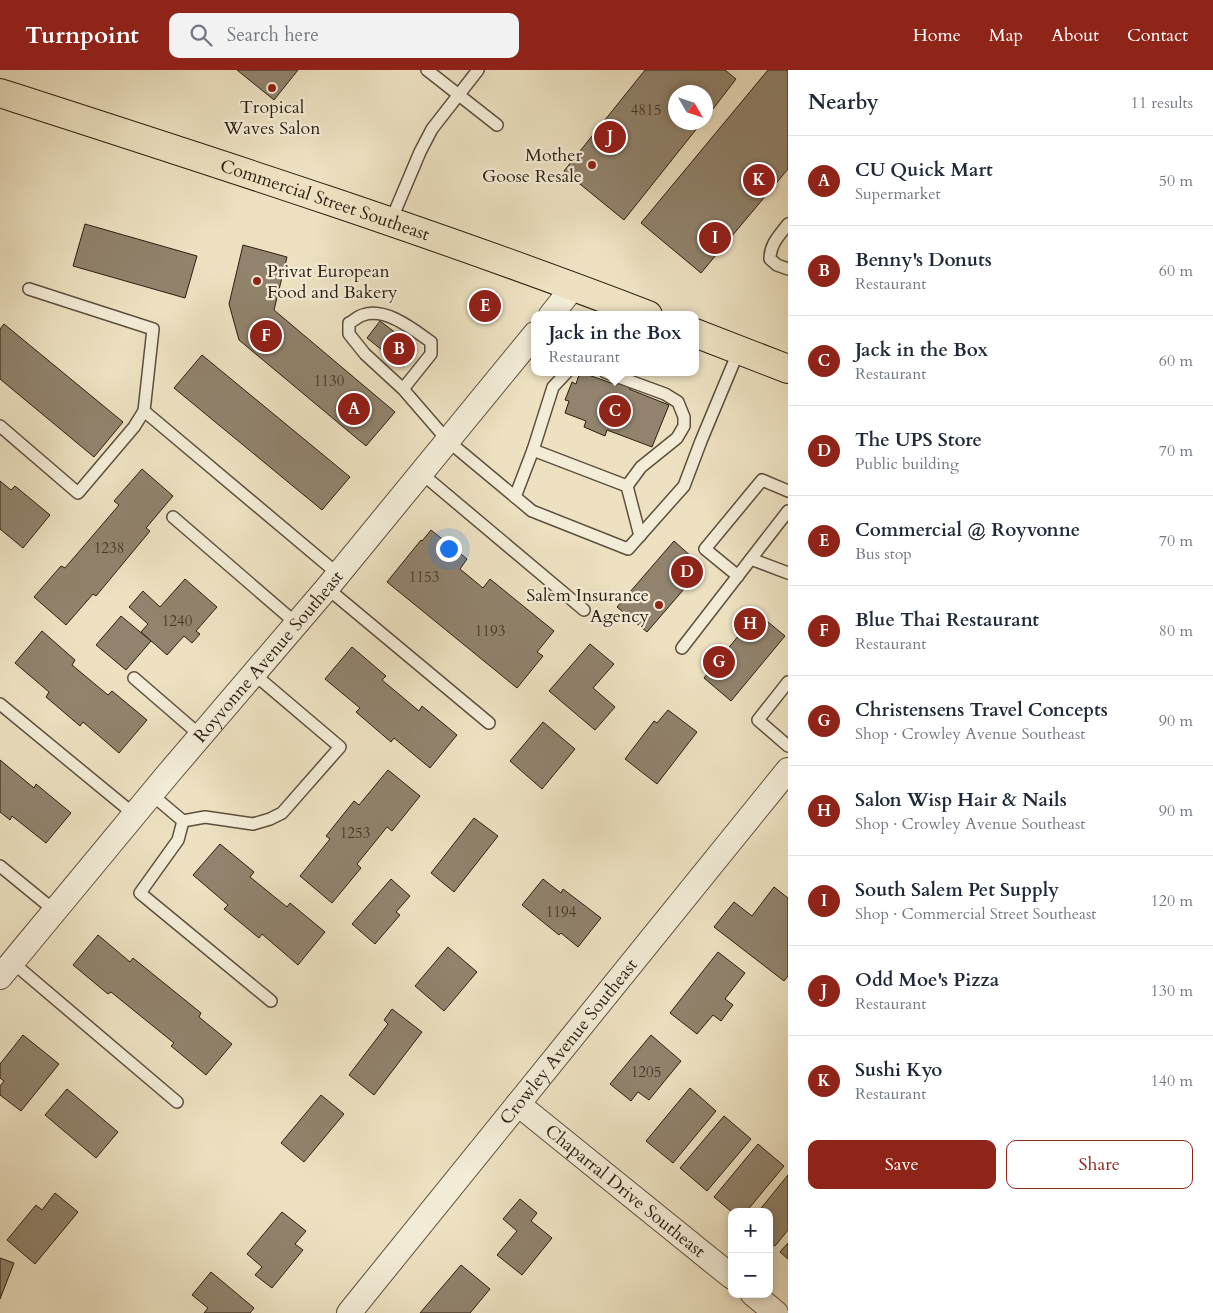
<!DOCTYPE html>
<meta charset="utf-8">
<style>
body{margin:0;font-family:Cardo,serif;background:#f2f2f3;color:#1f2937}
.controls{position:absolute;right:15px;bottom:15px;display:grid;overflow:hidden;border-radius:10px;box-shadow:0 2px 8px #0003}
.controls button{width:45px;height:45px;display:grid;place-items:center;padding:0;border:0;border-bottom:1px solid #e0e1e3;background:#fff;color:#1f2937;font:25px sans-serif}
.compass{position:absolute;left:668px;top:15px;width:45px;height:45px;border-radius:50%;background:#fff;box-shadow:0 2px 8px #0003;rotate:129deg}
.you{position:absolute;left:448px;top:478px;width:18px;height:18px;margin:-12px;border:4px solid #fff;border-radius:50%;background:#1a73e8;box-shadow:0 0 0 8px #1a73e833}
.badge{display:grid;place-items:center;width:32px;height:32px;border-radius:50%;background:#8f2418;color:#fff;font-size:16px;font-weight:700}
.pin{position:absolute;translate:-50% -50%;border:2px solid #fff;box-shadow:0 1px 5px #0006}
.popup{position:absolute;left:531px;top:241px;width:168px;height:65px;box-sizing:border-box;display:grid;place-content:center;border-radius:10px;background:#fff;filter:drop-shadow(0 1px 4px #0005);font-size:16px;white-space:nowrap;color:#747a83}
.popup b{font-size:19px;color:#1f2937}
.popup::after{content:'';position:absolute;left:50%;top:100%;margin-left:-10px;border:10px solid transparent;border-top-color:#fff}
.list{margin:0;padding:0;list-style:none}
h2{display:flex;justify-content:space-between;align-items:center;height:65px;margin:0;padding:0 20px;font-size:21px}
h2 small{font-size:16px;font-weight:400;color:#747a83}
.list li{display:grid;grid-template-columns:32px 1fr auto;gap:15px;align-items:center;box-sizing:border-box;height:90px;padding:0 20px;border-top:1px solid #e0e1e3}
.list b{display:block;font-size:19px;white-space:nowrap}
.list p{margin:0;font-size:16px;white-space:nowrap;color:#747a83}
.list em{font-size:16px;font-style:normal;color:#747a83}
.actions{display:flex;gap:10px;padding:15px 20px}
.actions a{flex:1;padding:11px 0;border:1px solid #8f2418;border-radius:10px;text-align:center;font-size:18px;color:#8f2418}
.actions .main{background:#8f2418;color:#fff}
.icon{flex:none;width:28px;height:28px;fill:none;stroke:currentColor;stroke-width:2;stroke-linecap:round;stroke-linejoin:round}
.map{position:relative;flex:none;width:788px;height:1243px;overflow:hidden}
header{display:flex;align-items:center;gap:30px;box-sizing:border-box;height:70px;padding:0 25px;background:#8f2418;color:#fff}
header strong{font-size:24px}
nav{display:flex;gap:28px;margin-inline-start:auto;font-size:18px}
.search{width:350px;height:45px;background:#f2f2f3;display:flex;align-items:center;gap:12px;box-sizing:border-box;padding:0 18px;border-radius:10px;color:#747a83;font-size:19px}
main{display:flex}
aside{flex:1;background:#fff}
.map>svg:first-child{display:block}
.building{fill:#91836d;stroke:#2d1e11}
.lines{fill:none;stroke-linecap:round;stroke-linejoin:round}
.service-casing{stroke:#5d4f3d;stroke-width:14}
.minor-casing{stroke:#5d4f3d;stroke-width:26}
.primary-casing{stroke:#2d1e11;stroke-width:30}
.service{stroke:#f3ecd7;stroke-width:11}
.minor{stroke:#f3ecd7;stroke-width:24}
.primary{stroke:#ede1c1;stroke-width:28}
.poi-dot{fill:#8f2418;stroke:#f3ecd7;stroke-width:2}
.labels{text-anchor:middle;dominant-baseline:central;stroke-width:4.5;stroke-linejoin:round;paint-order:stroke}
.number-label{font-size:15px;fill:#463728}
.poi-label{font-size:18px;fill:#2d1e11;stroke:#f3ecd7;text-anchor:end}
.street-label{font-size:18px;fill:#2d1e11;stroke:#f3ecd7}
</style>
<header>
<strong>Turnpoint</strong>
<div class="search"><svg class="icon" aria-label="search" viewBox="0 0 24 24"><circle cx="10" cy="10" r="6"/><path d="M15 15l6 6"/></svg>Search here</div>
<nav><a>Home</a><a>Map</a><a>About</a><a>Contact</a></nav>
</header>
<main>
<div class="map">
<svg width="788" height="1243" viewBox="0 0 788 1243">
<rect width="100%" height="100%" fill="#ede1c1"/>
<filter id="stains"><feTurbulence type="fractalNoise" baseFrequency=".004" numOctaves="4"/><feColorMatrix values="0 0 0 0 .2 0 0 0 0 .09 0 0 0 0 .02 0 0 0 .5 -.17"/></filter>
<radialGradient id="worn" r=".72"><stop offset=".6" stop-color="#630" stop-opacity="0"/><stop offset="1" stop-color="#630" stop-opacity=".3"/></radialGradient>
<g class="building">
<polygon points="237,0 298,0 274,30"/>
<polygon points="645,0 725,0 736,9 706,48 706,22 676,22 676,52 702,52 624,150 564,101"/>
<polygon points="768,0 788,0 788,99 701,203 641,153"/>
<polygon points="85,154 197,186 185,228 73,196"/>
<polygon points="243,175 287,187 274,240 395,342 366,376 239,270 229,234"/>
<polygon points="380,251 417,279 403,297 367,268"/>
<polygon points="4,254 123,352 94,387 0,309 0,259"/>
<polygon points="202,285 350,407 322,440 174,318"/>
<polygon points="580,302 617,315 618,311 631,316 629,319 669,335 652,377 607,360 605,366 584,357 586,351 565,343 569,331 565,330 572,312 576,314"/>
<polygon points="142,399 173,426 146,458 150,461 96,526 93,524 66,555 34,527 61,496 65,498 119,435 114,431"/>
<polygon points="0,411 11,420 15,416 50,445 23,478 0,459"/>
<polygon points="431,460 467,489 460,499 483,518 490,509 554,561 537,582 543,586 517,618 387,512 421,470 422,471"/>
<polygon points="674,471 703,497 647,562 617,537"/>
<polygon points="185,509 217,537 196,561 200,564 192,573 184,566 167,585 141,562 148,554 129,537 143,521 160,537"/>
<polygon points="757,543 785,566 731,631 704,608"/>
<polygon points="121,546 151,571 126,600 96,575"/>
<polygon points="42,561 75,590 72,595 108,625 112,621 147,650 119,683 83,652 80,656 46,627 49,622 15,593"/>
<polygon points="590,574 614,594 593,618 615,637 595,660 549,621"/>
<polygon points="352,577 386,606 382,610 419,641 422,636 457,665 430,698 394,668 391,672 356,642 360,638 325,609"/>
<polygon points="668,640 697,662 657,714 625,689 654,651 657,653"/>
<polygon points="543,652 575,679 542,719 510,691"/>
<polygon points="0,690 34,718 36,714 71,743 46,773 12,746 10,750 0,742"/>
<polygon points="388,700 420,726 392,761 387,757 357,794 361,798 332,833 300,806 330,769 326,766 354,731 359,735"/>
<polygon points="474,748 498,766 454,822 431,803"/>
<polygon points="220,774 254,802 250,807 287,837 290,833 325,862 298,895 262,864 259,868 224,839 228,835 193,805"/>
<polygon points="391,809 410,826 396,842 400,845 375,874 352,854"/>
<polygon points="543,809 561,823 563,819 601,848 578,877 561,863 559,865 522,835"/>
<polygon points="774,817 788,828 788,906 784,911 714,857 734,832 752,846"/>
<polygon points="98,865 130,892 133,888 201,943 199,947 232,974 206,1005 171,976 174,973 111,922 108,924 73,895"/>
<polygon points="448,877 477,902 444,941 415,916"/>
<polygon points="718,882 745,903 725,929 733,935 721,951 713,945 697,964 670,943"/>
<polygon points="392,939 422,962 374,1025 349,1005 388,954 384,950"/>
<polygon points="23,965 59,994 21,1041 0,1025 0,1016 4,1011 0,1008 0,994"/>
<polygon points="651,965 681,991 649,1030 638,1022 631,1031 610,1014"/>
<polygon points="690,1018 716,1041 673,1093 646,1071"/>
<polygon points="67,1019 118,1062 96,1088 45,1045"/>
<polygon points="321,1025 344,1044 304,1092 281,1073"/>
<polygon points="724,1046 751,1069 707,1121 680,1098"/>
<polygon points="758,1074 784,1096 746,1142 732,1142 714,1127"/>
<polygon points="788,1105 788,1160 775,1176 769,1172 769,1142 758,1142"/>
<polygon points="55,1123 78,1142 35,1194 7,1170 36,1135 42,1140"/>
<polygon points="520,1129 537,1143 531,1151 552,1168 522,1205 497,1185 517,1161 503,1149"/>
<polygon points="282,1142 306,1161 295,1174 303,1180 272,1218 255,1205 262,1197 247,1184"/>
<polygon points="788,1173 788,1189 780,1182"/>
<polygon points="0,1188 14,1193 0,1229"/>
<polygon points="461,1195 490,1219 470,1243 420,1243"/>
<polygon points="211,1202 254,1238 250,1243 204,1243 208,1238 192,1225"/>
</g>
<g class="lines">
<g class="service-casing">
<g id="service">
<polyline points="427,0 497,55"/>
<polyline points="390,153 420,82 432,59 478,0"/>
<path d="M788,154C779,166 770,174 770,189L777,195L788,199"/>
<polyline points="29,219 153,259 144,341 338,504"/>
<polyline points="605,302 665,324 678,332 684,347 684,356 677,368 641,397 627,416"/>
<path d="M403,319L431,284V272C414,260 386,237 363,245C358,246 354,251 349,253V264L365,284L403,319L448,371L532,441L628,479L684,416L701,371L739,280"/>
<polyline points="0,356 78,423 134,357 144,341"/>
<polyline points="533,380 553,317 567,302"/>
<polyline points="421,403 584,540"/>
<polyline points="515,427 533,380 627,416 640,466"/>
<polyline points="173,447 297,554"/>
<polyline points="751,489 788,503"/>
<polyline points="738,506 705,479 762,410 788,421"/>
<polyline points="327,518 489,653"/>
<polyline points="682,578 788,441"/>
<polyline points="134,608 201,666"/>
<polyline points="788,612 758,650 788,676"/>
<polyline points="0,634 135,745"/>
<polyline points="151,724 183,751 205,747 253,754 270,749 282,743 340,677 254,604"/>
<polyline points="183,751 178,770 140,823 271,931"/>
<polyline points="0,796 55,841"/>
<polyline points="12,892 177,1032"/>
</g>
</g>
<g class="minor-casing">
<g id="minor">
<polyline points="551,245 574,216"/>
<path id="s1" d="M0,907L168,704L327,518L535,264"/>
<path id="s2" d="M518,1034L732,1207"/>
<polyline points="753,1224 776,1243"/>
<path id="s3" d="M349,1243L788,700"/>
</g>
</g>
<g class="primary-casing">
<g id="primary">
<path id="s4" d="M0,23C217,93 435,163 648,245"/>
<polyline points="695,263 788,299"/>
</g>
</g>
<use href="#service" class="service"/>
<use href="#minor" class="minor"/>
<use href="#primary" class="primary"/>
</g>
<g class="poi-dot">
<circle cx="272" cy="18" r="5"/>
<circle cx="592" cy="95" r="5"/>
<circle cx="257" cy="211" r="5"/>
<circle cx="659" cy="535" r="5"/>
</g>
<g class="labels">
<g class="number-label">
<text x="646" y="40">4815</text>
<text x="329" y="311">1130</text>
<text x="109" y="478">1238</text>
<text x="424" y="507">1153</text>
<text x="177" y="551">1240</text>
<text x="490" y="561">1193</text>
<text x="355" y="763">1253</text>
<text x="561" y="842">1194</text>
<text x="646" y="1002">1205</text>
</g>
<g class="poi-label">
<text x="272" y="37" text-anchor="middle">Tropical<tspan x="272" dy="21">Waves Salon</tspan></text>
<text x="582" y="85">Mother<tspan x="582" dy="21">Goose Resale</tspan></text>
<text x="267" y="201" text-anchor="start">Privat European<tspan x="267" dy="21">Food and Bakery</tspan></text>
<text x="649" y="525">Salem Insurance<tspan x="649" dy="21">Agency</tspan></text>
</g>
<g class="street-label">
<text stroke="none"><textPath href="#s4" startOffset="342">Commercial Street Southeast</textPath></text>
<text stroke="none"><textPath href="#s1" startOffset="418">Royvonne Avenue Southeast</textPath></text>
<text stroke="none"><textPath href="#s3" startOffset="349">Crowley Avenue Southeast</textPath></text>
<text stroke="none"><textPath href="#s2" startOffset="138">Chaparral Drive Southeast</textPath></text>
</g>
</g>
<rect width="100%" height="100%" filter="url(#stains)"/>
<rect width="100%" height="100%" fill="url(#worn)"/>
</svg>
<div class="controls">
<button>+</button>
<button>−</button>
</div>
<svg class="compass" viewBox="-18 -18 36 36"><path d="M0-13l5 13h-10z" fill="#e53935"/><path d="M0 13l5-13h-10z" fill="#747a83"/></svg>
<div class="you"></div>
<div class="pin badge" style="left:354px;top:339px">A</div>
<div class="pin badge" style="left:399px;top:279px">B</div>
<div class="pin badge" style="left:615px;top:341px">C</div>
<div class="popup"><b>Jack in the Box</b>Restaurant</div>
<div class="pin badge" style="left:687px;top:502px">D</div>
<div class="pin badge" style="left:485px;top:236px">E</div>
<div class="pin badge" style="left:266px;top:266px">F</div>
<div class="pin badge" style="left:719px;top:592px">G</div>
<div class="pin badge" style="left:750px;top:554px">H</div>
<div class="pin badge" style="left:715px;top:168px">I</div>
<div class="pin badge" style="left:610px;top:67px">J</div>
<div class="pin badge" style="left:759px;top:110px">K</div>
</div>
<aside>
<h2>Nearby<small>11 results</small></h2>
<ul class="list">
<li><span class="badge">A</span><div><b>CU Quick Mart</b><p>Supermarket</p></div><em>50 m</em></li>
<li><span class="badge">B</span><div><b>Benny's Donuts</b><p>Restaurant</p></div><em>60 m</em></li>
<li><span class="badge">C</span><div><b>Jack in the Box</b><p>Restaurant</p></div><em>60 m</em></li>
<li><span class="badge">D</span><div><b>The UPS Store</b><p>Public building</p></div><em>70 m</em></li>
<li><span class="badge">E</span><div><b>Commercial @ Royvonne</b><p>Bus stop</p></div><em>70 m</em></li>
<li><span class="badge">F</span><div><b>Blue Thai Restaurant</b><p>Restaurant</p></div><em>80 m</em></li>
<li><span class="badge">G</span><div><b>Christensens Travel Concepts</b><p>Shop · Crowley Avenue Southeast</p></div><em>90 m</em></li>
<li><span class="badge">H</span><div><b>Salon Wisp Hair &amp; Nails</b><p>Shop · Crowley Avenue Southeast</p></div><em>90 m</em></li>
<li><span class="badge">I</span><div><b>South Salem Pet Supply</b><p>Shop · Commercial Street Southeast</p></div><em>120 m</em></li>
<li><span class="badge">J</span><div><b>Odd Moe's Pizza</b><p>Restaurant</p></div><em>130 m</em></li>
<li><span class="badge">K</span><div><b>Sushi Kyo</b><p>Restaurant</p></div><em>140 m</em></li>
</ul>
<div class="actions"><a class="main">Save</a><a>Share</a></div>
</aside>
</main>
